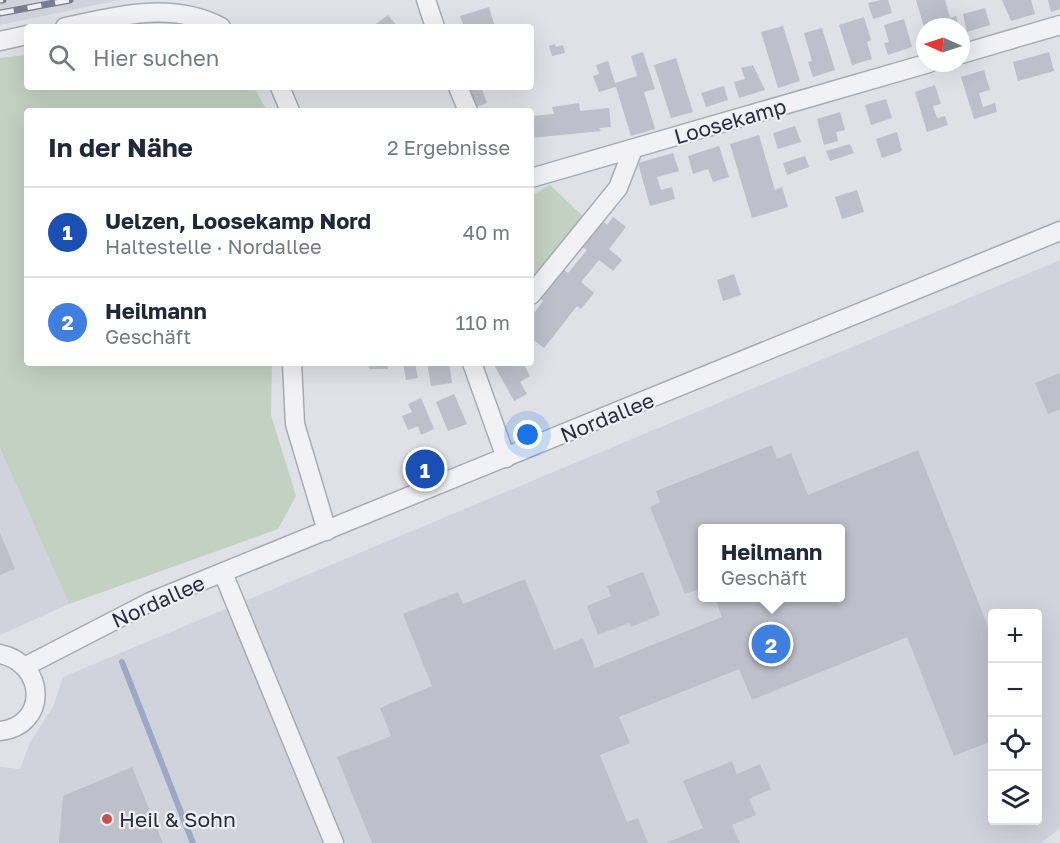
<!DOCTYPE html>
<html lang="de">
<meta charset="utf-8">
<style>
body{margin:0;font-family:"Golos Text",sans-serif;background:#f2f2f3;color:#1f2937}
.controls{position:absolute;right:18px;bottom:18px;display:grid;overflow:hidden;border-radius:6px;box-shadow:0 6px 24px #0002}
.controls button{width:54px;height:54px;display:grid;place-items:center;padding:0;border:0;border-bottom:2px solid #e0e1e3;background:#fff;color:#1f2937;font:30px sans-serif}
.compass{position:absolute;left:916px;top:18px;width:54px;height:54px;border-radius:50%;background:#fff;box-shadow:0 6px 24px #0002;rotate:273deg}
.you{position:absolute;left:528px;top:435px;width:21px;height:21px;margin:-15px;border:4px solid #fff;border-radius:50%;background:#1a73e8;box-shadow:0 0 0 9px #1a73e833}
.badge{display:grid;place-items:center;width:39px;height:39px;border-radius:50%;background:#2563eb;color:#fff;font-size:20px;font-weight:700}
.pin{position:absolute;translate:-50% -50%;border:3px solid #fff;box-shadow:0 2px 6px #0006}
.popup{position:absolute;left:698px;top:524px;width:147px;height:78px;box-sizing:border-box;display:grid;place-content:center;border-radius:6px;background:#fff;filter:drop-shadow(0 2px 4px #0005);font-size:20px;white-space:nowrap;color:#747a83}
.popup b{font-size:22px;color:#1f2937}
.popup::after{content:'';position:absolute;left:50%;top:100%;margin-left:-12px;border:12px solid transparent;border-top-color:#fff}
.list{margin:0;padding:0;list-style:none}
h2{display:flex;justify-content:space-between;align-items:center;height:78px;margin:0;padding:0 24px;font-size:26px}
h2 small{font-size:20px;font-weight:400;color:#747a83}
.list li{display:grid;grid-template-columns:39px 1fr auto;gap:18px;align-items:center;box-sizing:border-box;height:90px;padding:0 24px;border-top:2px solid #e0e1e3}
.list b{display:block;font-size:22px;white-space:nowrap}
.list p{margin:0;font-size:20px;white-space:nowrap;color:#747a83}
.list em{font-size:20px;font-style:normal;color:#747a83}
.icon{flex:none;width:33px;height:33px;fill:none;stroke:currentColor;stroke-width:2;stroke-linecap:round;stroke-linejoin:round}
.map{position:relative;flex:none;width:1060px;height:843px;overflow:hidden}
.search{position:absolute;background:#fff;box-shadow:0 6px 24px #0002;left:24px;top:24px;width:510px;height:66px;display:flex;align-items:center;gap:15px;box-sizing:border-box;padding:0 21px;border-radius:6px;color:#747a83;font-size:22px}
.panel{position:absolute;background:#fff;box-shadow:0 6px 24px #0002;left:24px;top:108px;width:510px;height:258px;border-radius:6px}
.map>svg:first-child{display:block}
.built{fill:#d1d3dc;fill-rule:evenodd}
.green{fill:#c2d1c1}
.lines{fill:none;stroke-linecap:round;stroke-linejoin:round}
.stream{stroke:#9da8c5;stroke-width:6}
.building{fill:#bdbfca}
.minor-casing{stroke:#a8abb4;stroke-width:21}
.minor{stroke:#f2f2f6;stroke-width:18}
.rail-casing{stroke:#7a7d90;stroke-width:7}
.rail{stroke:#eef0f5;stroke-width:4.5;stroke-dasharray:14;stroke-linecap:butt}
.poi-dot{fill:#c4544d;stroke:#eef0f5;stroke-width:2}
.labels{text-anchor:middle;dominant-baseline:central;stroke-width:4.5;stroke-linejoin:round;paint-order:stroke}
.street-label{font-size:21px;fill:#292c3d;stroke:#eef0f5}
.poi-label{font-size:21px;fill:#292c3d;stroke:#eef0f5;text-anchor:start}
</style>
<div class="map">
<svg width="1060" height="843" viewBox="0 0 1060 843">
<rect width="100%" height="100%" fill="#dfe1e7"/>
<g class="built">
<polygon points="0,0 119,0 0,25"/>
<path d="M1060,260V828L1041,843H0V767L20,769L30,742L53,707L63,677ZM702,528H840V598H702ZM992,614H1038V820H992Z"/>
<polygon points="0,448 69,604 0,635"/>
</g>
<g class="green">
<polygon points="27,55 27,87 254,87 267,111 27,111 27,363 272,363 271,415 296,496 278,529 69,604 0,448 0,58"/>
<polygon points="550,185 586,219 531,285 531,196"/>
</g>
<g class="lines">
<polyline class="stream" points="122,662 193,843"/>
</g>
<g class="building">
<polygon points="881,0 888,0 892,13 873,19 868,3"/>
<polygon points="916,0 945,0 950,18 956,16 959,27 924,27"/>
<polygon points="1002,0 1031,0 1035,14 1011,21"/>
<polygon points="1048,0 1060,0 1060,9 1051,12"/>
<polygon points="489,7 495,27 464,27 460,16"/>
<polygon points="985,8 990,25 967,32 963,14"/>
<polygon points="388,15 398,27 372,27"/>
<polygon points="864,17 871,40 867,42 872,59 852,65 839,25"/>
<polygon points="904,19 912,47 888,55 884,43 889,42 884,25"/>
<polygon points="783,26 800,81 778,88 761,32"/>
<polygon points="822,28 835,70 813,77 808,62 812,61 804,33"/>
<polygon points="555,44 556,47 563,45 565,53 552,56 549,46"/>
<polygon points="643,52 655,89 644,92 655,129 631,136 616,87 599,92 593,76 599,74 596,65 608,61 615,83 637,76 631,56"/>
<polygon points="1049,52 1054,71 1018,81 1013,62"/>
<polygon points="676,58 693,112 671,118 654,65"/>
<polygon points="753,65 765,90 739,98 734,82 745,79 741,68"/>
<polygon points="984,70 990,90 979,93 983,107 995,103 997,112 974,119 961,77"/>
<polygon points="935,85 941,104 933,106 937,118 945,116 948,125 927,132 915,92"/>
<polygon points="724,86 728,100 706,107 701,93"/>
<polygon points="481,87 487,103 474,108 467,91"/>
<polygon points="886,99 892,118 871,125 865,105"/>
<polygon points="579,103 580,111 609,108 611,127 599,128 601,131 531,138 531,116 554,114 552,107"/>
<polygon points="840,112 845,130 836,132 838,141 824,145 817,119"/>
<polygon points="795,126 801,142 778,149 773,133"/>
<polygon points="897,132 902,151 882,158 876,139"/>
<polygon points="759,135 775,190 782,187 788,207 752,218 730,144"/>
<polygon points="850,144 854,153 830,161 826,151"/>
<polygon points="719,146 729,177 713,182 708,169 693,174 688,156"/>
<polygon points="673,153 679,171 657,177 661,190 672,187 675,199 650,206 638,163"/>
<polygon points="805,156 809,167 787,175 783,163"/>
<polygon points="857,190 864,212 842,219 835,197"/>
<polygon points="613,217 626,227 609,249 622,260 613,271 599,260 581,282 594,293 581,309 577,306 544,348 531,338 531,317 543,301 538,297 561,268 568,273 587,250 581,246 602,220 607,225"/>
<polygon points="734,274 741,295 723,301 717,280"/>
<polygon points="368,363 388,363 388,369 369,369"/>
<polygon points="403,363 415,363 418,378 406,380"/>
<polygon points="427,363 449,363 452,383 431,386"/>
<polygon points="493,363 523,363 530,376 520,382 527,394 514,401"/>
<polygon points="1060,373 1060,409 1048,414 1035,383"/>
<polygon points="454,394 467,424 448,431 436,402"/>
<polygon points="421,398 434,429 421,435 418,426 408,430 402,416 412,412 408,404"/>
<polygon points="772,445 777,459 791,453 808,495 918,450 992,637 992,741 954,756 907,637 752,700 739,669 619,717 630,743 600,755 627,822 638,818 648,843 372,843 337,757 391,736 380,708 432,686 403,614 458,592 463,604 525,579 554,650 583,638 595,668 722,617 715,598 840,598 840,528 702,528 702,588 685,594 650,507 660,502 656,491"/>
<polygon points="0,533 15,569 0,575"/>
<polygon points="643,572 660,615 631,627 629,623 598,635 587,606 611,596 607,586"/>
<polygon points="732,761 737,774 760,764 771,789 749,799 756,815 732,825 740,843 666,843 703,828 683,781"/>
<polygon points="132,767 163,843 59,843 63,796"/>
</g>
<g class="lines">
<g class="minor-casing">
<g id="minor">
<polyline points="426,0 435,27"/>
<path d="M65,27C118,16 171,1 221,27"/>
<polyline points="0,41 27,35"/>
<polyline points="961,54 1060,25"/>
<polyline points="280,87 290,111"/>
<polyline points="458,87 468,111"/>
<polyline points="531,178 929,63"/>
<polyline points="531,295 618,188 633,149"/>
<polyline points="292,363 295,424 327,531"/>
<polyline points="472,363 506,458"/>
<polyline points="223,573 334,843"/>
<path d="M0,654C47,664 48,726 0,731"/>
<polyline points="26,666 150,602 1060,231"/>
</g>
</g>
<use href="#minor" class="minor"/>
<g class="rail-casing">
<g id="rail">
<polyline points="0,0 3,0"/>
<polyline points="0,13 70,0"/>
</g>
</g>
<use href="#rail" class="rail"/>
</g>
<circle class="poi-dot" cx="107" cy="819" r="6"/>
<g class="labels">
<g class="street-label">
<text transform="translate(730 121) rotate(-16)">Loosekamp</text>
<text transform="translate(607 417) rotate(-22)">Nordallee</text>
<text transform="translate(158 601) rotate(-24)">Nordallee</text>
</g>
<g class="poi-label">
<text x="119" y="819">Heil &amp; Sohn</text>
</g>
</g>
</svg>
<div class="controls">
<button>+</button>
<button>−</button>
<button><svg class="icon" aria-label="locate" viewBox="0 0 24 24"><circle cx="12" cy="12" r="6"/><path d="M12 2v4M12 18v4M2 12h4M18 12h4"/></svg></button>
<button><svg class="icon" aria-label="layers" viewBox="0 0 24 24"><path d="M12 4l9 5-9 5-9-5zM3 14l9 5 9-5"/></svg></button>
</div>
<svg class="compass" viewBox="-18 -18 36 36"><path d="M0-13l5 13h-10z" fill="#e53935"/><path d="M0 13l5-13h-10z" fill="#747a83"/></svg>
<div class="you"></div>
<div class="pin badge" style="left:425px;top:469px;background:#1a4fb4">1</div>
<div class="pin badge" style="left:771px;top:644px;background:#3f7fe0">2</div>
<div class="popup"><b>Heilmann</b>Geschäft</div>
<div class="search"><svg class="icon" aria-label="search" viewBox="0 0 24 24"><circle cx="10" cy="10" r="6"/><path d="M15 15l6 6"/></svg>Hier suchen</div>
<section class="panel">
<h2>In der Nähe<small>2 Ergebnisse</small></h2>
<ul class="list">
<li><span class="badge" style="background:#1a4fb4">1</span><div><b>Uelzen, Loosekamp Nord</b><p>Haltestelle · Nordallee</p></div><em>40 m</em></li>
<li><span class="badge" style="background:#3f7fe0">2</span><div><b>Heilmann</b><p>Geschäft</p></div><em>110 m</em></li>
</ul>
</section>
</div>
